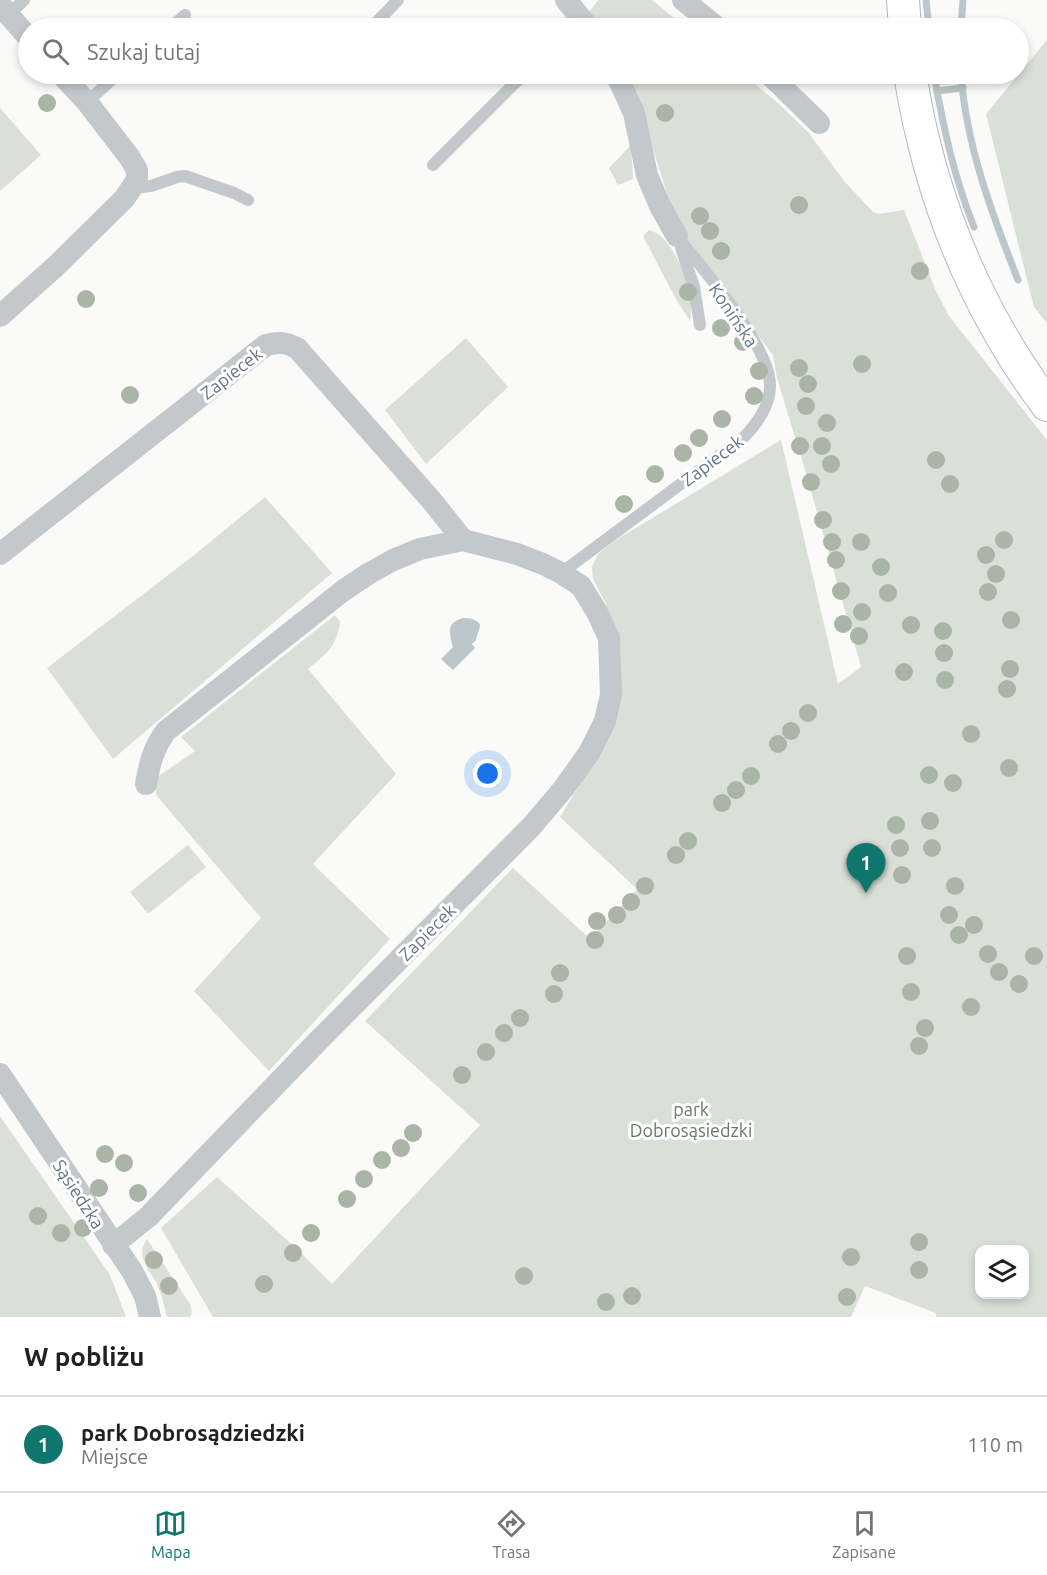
<!DOCTYPE html>
<html lang="pl">
<meta charset="utf-8">
<style>
body{margin:0;font-family:Ubuntu,sans-serif;background:#f6f6f6;color:#202124}
.controls{position:absolute;right:18px;bottom:18px;display:grid;overflow:hidden;border-radius:12px;box-shadow:0 3px 9px #0003}
.controls button{width:54px;height:54px;display:grid;place-items:center;padding:0;border:0;border-bottom:2px solid #e0e0e0;background:#fff;color:#202124;font:30px sans-serif}
.you{position:absolute;left:488px;top:774px;width:21px;height:21px;margin:-15px;border:4px solid #fff;border-radius:50%;background:#1a73e8;box-shadow:0 0 0 9px #1a73e833}
.badge{display:grid;place-items:center;width:39px;height:39px;border-radius:50%;background:#0f766e;color:#fff;font-size:20px;font-weight:700}
.pin{position:absolute;translate:-50% -50px;filter:drop-shadow(0 2px 3px #0008)}
.pin::after{content:'';position:absolute;top:32px;width:21px;height:18px;background:inherit;clip-path:polygon(0 0,100% 0,50% 100%)}
.list{margin:0;padding:0;list-style:none}
h2{display:flex;justify-content:space-between;align-items:center;height:78px;margin:0;padding:0 24px;font-size:26px}
h2 small{font-size:20px;font-weight:400;color:#757577}
.list li{display:grid;grid-template-columns:39px 1fr auto;gap:18px;align-items:center;box-sizing:border-box;height:96px;padding:0 24px;border-top:2px solid #e0e0e0}
.list b{display:block;font-size:22px;white-space:nowrap}
.list p{margin:0;font-size:20px;white-space:nowrap;color:#757577}
.list em{font-size:20px;font-style:normal;color:#757577}
.icon{flex:none;width:33px;height:33px;fill:none;stroke:currentColor;stroke-width:2;stroke-linecap:round;stroke-linejoin:round}
.map{position:relative;flex:none;width:1047px;height:1317px;overflow:hidden}
.search{position:absolute;background:#fff;box-shadow:0 3px 9px #0003;left:18px;right:18px;top:18px;height:66px;display:flex;align-items:center;gap:15px;box-sizing:border-box;padding:0 21px;border-radius:33px;color:#757577;font-size:22px}
.sheet{height:174px;background:#fff}
nav{display:flex;justify-content:space-around;align-items:center;box-sizing:border-box;height:84px;border-top:2px solid #e0e0e0;background:#fff;font-size:16px;color:#757577}
nav a{display:grid;justify-items:center;gap:3px}
nav .on{color:#0f766e}
.map>svg:first-child{display:block}
.green{fill:#dadfd7;fill-rule:evenodd}
.water{fill:#bbc7cb}
.lines{fill:none;stroke-linecap:round;stroke-linejoin:round}
.stream{stroke:#bbc7cb;stroke-width:7}
.secondary-casing{stroke:#b3babf;stroke-width:34}
.lane{stroke:#c3c8cc;stroke-width:12}
.street{stroke:#c3c8cc;stroke-width:22}
.secondary{stroke:#fff;stroke-width:32}
.tree{fill:#aab4a7}
.labels{text-anchor:middle;dominant-baseline:central;stroke-width:6;stroke-linejoin:round;paint-order:stroke}
.street-label{font-size:18px;fill:#657683;stroke:#fff}
.park-label{font-size:18px;fill:#687a64;stroke:#fff}
</style>
<div class="map">
<svg width="1047" height="1317" viewBox="0 0 1047 1317">
<rect width="100%" height="100%" fill="#fafaf8"/>
<g class="green">
<polygon points="598,0 652,0 686,28 595,28 587,15"/>
<polygon points="1047,40 1047,323 1034,307 986,114"/>
<path d="M622,74H742L777,102L808,132L845,182L873,212L879,214L904,210L936,291L949,316L1047,440V1317H936V1313L865,1286L851,1317H213L161,1228L217,1177L296,1248L332,1284L480,1125L365,1021L513,868L590,939L637,889L560,817L582,781L621,653L606,604L593,579L592,566L598,554L616,540L781,440L838,684L861,667L805,470L777,378L773,355L695,253L674,221L665,187L637,99ZM980,1250H1024V1294H980Z"/>
<polygon points="0,108 41,155 0,191"/>
<polygon points="631,145 633,179 618,185 609,168"/>
<path d="M649,230C672,235 689,281 691,302C692,308 691,315 690,321L677,301L643,236Z"/>
<polygon points="466,338 508,387 426,464 385,410"/>
<polygon points="265,497 332,573 113,759 47,668 193,556"/>
<path d="M335,615L340,622C336,648 327,653 308,669L396,774L313,864L390,939L269,1071L194,991L261,918L157,796L153,780L195,751L181,737Z"/>
<polygon points="188,845 206,867 148,914 130,892"/>
<polygon points="0,1116 110,1275 126,1317 0,1317"/>
<path d="M147,1239L190,1304L192,1312L190,1317H167C164,1306 162,1295 157,1284C153,1276 145,1267 143,1258C141,1251 143,1245 147,1239Z"/>
</g>
<path class="water" d="M463,618C471,618 475,619 480,624C480,630 477,634 476,640L472,644L475,648L453,670L441,659L453,647C449,632 446,623 463,618Z"/>
<g class="lines">
<g class="stream">
<polyline points="926,0 929,28"/>
<polyline points="961,28 963,0"/>
<path d="M934,74C943,126 954,177 974,227"/>
<path d="M961,74C966,145 992,214 1018,280"/>
<polyline points="937,91 963,88"/>
</g>
<g class="secondary-casing">
<g id="secondary">
<polyline points="903,0 905,28"/>
<path d="M910,74C929,194 974,307 1047,405"/>
</g>
</g>
<g class="lane">
<polyline points="8,15 24,0"/>
<polyline points="170,28 185,15"/>
<polyline points="371,28 398,0"/>
<polyline points="87,102 118,74"/>
<polyline points="433,165 524,74"/>
<polyline points="133,188 151,186 177,177 185,176 234,193 248,200"/>
<polyline points="681,248 694,287 700,325"/>
<path d="M561,573L744,437C757,424 771,404 770,384C769,345 702,268 677,236"/>
</g>
<g class="street">
<polyline points="566,0 589,28"/>
<polyline points="683,0 718,28"/>
<polyline points="0,5 28,37"/>
<polyline points="616,74 634,113 647,175 660,206 677,236"/>
<polyline points="769,74 819,123"/>
<polyline points="0,316 56,266 124,199 137,180 137,170 130,158 87,102 61,74"/>
<path d="M0,554L266,345C279,342 285,342 297,348L432,501L463,540"/>
<polyline points="0,1074 132,1271 145,1296 150,1317"/>
<path d="M113,1245L148,1217L319,1040L531,827L564,788L589,753L605,721L611,695L609,638L597,612L581,586L561,573L543,564L517,554L463,540L420,549L393,560L368,574L344,590L166,731C153,749 150,762 146,784"/>
</g>
<use href="#secondary" class="secondary"/>
</g>
<g class="tree">
<circle cx="47" cy="103" r="9"/>
<circle cx="665" cy="113" r="9"/>
<circle cx="799" cy="205" r="9"/>
<circle cx="700" cy="216" r="9"/>
<circle cx="710" cy="231" r="9"/>
<circle cx="721" cy="251" r="9"/>
<circle cx="920" cy="271" r="9"/>
<circle cx="688" cy="292" r="9"/>
<circle cx="86" cy="299" r="9"/>
<circle cx="721" cy="328" r="9"/>
<circle cx="743" cy="342" r="9"/>
<circle cx="862" cy="364" r="9"/>
<circle cx="799" cy="368" r="9"/>
<circle cx="759" cy="371" r="9"/>
<circle cx="808" cy="384" r="9"/>
<circle cx="130" cy="395" r="9"/>
<circle cx="754" cy="396" r="9"/>
<circle cx="806" cy="406" r="9"/>
<circle cx="722" cy="419" r="9"/>
<circle cx="827" cy="423" r="9"/>
<circle cx="699" cy="438" r="9"/>
<circle cx="800" cy="446" r="9"/>
<circle cx="822" cy="446" r="9"/>
<circle cx="683" cy="453" r="9"/>
<circle cx="936" cy="460" r="9"/>
<circle cx="831" cy="464" r="9"/>
<circle cx="655" cy="474" r="9"/>
<circle cx="811" cy="482" r="9"/>
<circle cx="950" cy="484" r="9"/>
<circle cx="624" cy="504" r="9"/>
<circle cx="823" cy="520" r="9"/>
<circle cx="1004" cy="540" r="9"/>
<circle cx="832" cy="542" r="9"/>
<circle cx="861" cy="542" r="9"/>
<circle cx="986" cy="555" r="9"/>
<circle cx="836" cy="560" r="9"/>
<circle cx="881" cy="567" r="9"/>
<circle cx="996" cy="574" r="9"/>
<circle cx="841" cy="591" r="9"/>
<circle cx="988" cy="592" r="9"/>
<circle cx="888" cy="593" r="9"/>
<circle cx="862" cy="612" r="9"/>
<circle cx="1011" cy="620" r="9"/>
<circle cx="843" cy="624" r="9"/>
<circle cx="911" cy="625" r="9"/>
<circle cx="943" cy="631" r="9"/>
<circle cx="859" cy="636" r="9"/>
<circle cx="944" cy="653" r="9"/>
<circle cx="1010" cy="669" r="9"/>
<circle cx="904" cy="672" r="9"/>
<circle cx="945" cy="680" r="9"/>
<circle cx="1007" cy="689" r="9"/>
<circle cx="808" cy="713" r="9"/>
<circle cx="791" cy="731" r="9"/>
<circle cx="971" cy="734" r="9"/>
<circle cx="778" cy="744" r="9"/>
<circle cx="1009" cy="768" r="9"/>
<circle cx="929" cy="775" r="9"/>
<circle cx="751" cy="776" r="9"/>
<circle cx="953" cy="783" r="9"/>
<circle cx="736" cy="790" r="9"/>
<circle cx="722" cy="803" r="9"/>
<circle cx="930" cy="821" r="9"/>
<circle cx="896" cy="825" r="9"/>
<circle cx="688" cy="841" r="9"/>
<circle cx="900" cy="848" r="9"/>
<circle cx="932" cy="848" r="9"/>
<circle cx="676" cy="855" r="9"/>
<circle cx="902" cy="875" r="9"/>
<circle cx="645" cy="886" r="9"/>
<circle cx="955" cy="886" r="9"/>
<circle cx="631" cy="902" r="9"/>
<circle cx="617" cy="915" r="9"/>
<circle cx="949" cy="915" r="9"/>
<circle cx="597" cy="921" r="9"/>
<circle cx="974" cy="925" r="9"/>
<circle cx="959" cy="935" r="9"/>
<circle cx="595" cy="940" r="9"/>
<circle cx="988" cy="954" r="9"/>
<circle cx="907" cy="956" r="9"/>
<circle cx="1034" cy="956" r="9"/>
<circle cx="999" cy="972" r="9"/>
<circle cx="560" cy="973" r="9"/>
<circle cx="1019" cy="984" r="9"/>
<circle cx="911" cy="992" r="9"/>
<circle cx="554" cy="994" r="9"/>
<circle cx="971" cy="1007" r="9"/>
<circle cx="520" cy="1018" r="9"/>
<circle cx="925" cy="1028" r="9"/>
<circle cx="504" cy="1033" r="9"/>
<circle cx="919" cy="1046" r="9"/>
<circle cx="486" cy="1052" r="9"/>
<circle cx="462" cy="1075" r="9"/>
<circle cx="413" cy="1133" r="9"/>
<circle cx="401" cy="1148" r="9"/>
<circle cx="105" cy="1154" r="9"/>
<circle cx="382" cy="1160" r="9"/>
<circle cx="124" cy="1163" r="9"/>
<circle cx="364" cy="1179" r="9"/>
<circle cx="99" cy="1188" r="9"/>
<circle cx="138" cy="1193" r="9"/>
<circle cx="347" cy="1199" r="9"/>
<circle cx="38" cy="1216" r="9"/>
<circle cx="83" cy="1228" r="9"/>
<circle cx="61" cy="1233" r="9"/>
<circle cx="311" cy="1233" r="9"/>
<circle cx="919" cy="1242" r="9"/>
<circle cx="293" cy="1253" r="9"/>
<circle cx="851" cy="1257" r="9"/>
<circle cx="154" cy="1260" r="9"/>
<circle cx="919" cy="1270" r="9"/>
<circle cx="524" cy="1276" r="9"/>
<circle cx="264" cy="1284" r="9"/>
<circle cx="169" cy="1286" r="9"/>
<circle cx="632" cy="1296" r="9"/>
<circle cx="847" cy="1297" r="9"/>
<circle cx="606" cy="1302" r="9"/>
</g>
<g class="labels">
<g class="street-label">
<text transform="translate(734 315) rotate(56)">Konińska</text>
<text transform="translate(231 373) rotate(-38)">Zapiecek</text>
<text transform="translate(712 460) rotate(-37)">Zapiecek</text>
<text transform="translate(427 932) rotate(-45)">Zapiecek</text>
<text transform="translate(79 1194) rotate(57)">Sąsiedzka</text>
</g>
<g class="park-label">
<text x="691" y="1109">park<tspan x="691" dy="21">Dobrosąsiedzki</tspan></text>
</g>
</g>
</svg>
<div class="controls">
<button><svg class="icon" aria-label="layers" viewBox="0 0 24 24"><path d="M12 4l9 5-9 5-9-5zM3 14l9 5 9-5"/></svg></button>
</div>
<div class="you"></div>
<div class="pin badge" style="left:866px;top:893px">1</div>
<div class="search"><svg class="icon" aria-label="search" viewBox="0 0 24 24"><circle cx="10" cy="10" r="6"/><path d="M15 15l6 6"/></svg>Szukaj tutaj</div>
</div>
<section class="sheet">
<h2>W pobliżu<small></small></h2>
<ul class="list">
<li><span class="badge">1</span><div><b>park Dobrosądziedzki</b><p>Miejsce</p></div><em>110 m</em></li>
</ul>
</section>
<nav>
<a class="on"><svg class="icon" aria-label="map" viewBox="0 0 24 24"><path d="M3 6l6-2 6 2 6-2v14l-6 2-6-2-6 2zM9 4v14M15 6v14"/></svg>Mapa</a>
<a><svg class="icon" aria-label="directions" viewBox="0 0 24 24"><path d="M12 3l9 9-9 9-9-9zM9 14v-3h6M13 9l2 2-2 2"/></svg>Trasa</a>
<a><svg class="icon" aria-label="saved" viewBox="0 0 24 24"><path d="M7 4h10v16l-5-4-5 4z"/></svg>Zapisane</a>
</nav>
